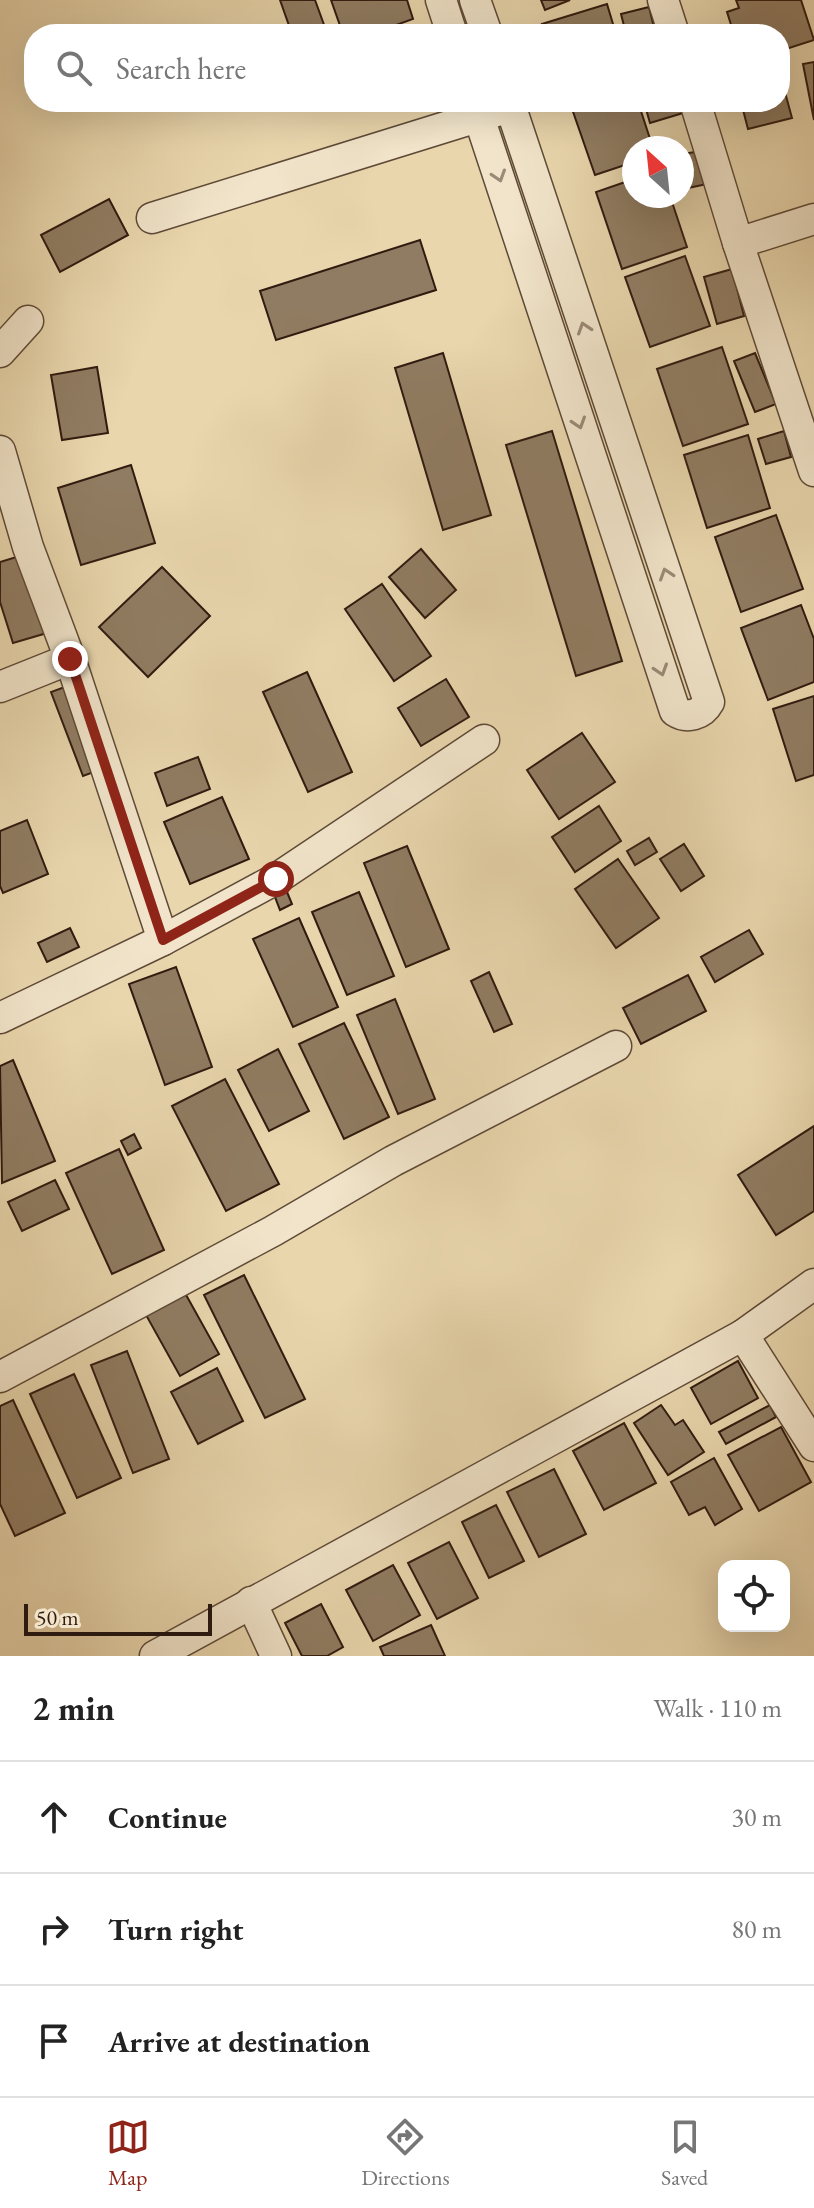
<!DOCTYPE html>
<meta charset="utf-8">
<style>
body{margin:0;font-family:"EB Garamond",serif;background:#f6f6f6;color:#222}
.controls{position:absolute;right:24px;bottom:24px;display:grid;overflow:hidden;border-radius:16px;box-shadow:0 8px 32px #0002}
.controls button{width:72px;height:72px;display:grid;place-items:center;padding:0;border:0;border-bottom:2px solid #e0e0e0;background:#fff;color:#222;font:40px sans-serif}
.compass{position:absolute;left:622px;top:136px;width:72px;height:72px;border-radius:50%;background:#fff;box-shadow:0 8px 32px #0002;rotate:333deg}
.scale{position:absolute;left:24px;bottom:20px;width:188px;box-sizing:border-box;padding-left:8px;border:4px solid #301b10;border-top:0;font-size:22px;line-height:28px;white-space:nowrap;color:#301b10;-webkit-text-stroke:6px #f1e4ca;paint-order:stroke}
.stop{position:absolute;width:24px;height:24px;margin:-18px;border:6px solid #8f2418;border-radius:50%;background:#fff}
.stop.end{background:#8f2418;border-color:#fff;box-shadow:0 2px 8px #0008}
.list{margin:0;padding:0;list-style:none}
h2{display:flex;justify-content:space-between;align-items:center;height:104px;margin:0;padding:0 32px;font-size:34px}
h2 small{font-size:26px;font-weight:400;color:#767676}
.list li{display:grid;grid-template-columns:52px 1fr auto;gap:24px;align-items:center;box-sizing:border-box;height:112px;padding:0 32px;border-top:2px solid #e0e0e0}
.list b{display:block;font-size:30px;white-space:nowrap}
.list em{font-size:26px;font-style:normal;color:#767676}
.icon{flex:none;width:44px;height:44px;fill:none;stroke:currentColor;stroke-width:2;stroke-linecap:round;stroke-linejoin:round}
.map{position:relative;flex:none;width:814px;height:1656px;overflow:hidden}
.search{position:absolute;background:#fff;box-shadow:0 8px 32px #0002;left:24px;right:24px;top:24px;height:88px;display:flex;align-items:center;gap:20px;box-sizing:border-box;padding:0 28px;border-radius:32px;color:#767676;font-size:30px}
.sheet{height:440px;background:#fff}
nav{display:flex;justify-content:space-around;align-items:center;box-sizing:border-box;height:112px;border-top:2px solid #e0e0e0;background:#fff;font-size:22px;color:#767676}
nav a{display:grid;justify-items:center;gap:4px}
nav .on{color:#8f2418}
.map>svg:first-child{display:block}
.building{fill:#907c62;stroke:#301b10;stroke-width:2}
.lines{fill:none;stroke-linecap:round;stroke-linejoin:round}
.minor-casing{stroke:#5e4a37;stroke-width:33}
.minor{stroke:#f1e4ca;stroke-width:30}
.oneway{stroke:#9a8a76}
.route{stroke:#8f2418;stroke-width:10}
</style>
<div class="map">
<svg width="814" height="1656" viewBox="0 0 814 1656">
<rect width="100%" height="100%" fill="#e9d6ad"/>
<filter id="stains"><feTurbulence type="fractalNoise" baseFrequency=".0025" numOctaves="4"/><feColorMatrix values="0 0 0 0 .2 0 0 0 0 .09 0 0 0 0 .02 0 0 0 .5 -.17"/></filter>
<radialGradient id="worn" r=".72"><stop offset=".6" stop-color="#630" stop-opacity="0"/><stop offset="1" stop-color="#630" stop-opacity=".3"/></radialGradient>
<g class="building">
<polygon points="280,0 315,0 327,33 292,34"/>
<polygon points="331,0 407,0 413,19 371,34 343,34"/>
<polygon points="541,0 570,0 545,10"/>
<polygon points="736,0 801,0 814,40 780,51 780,34 749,34 747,26 733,31 727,12 739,8"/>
<polygon points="607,4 616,34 545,34 542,24"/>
<polygon points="649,7 655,31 626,34 621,14"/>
<polygon points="814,62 814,120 803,64"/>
<polygon points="780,74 792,118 748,129 741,102 780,102"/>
<polygon points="583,102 638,102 653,148 634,148 634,162 595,175 571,106"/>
<polygon points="644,102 679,102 683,113 650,123"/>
<polygon points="702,151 707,184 688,188 682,154"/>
<polygon points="634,179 634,196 670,196 687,247 622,269 596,192"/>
<polygon points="109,199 128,235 60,272 41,235"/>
<polygon points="420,240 436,290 276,340 260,291"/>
<polygon points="685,256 710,326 650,347 625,277"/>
<polygon points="732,269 744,316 717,324 704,277"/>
<polygon points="722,347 748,424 683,446 657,369"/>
<polygon points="443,353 491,515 443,530 395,368"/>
<polygon points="755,353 776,404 755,412 734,361"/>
<polygon points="97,367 108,433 62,440 51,375"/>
<polygon points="552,431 622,661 576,676 506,445"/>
<polygon points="784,431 791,457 766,464 758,439"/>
<polygon points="748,435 770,508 707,528 684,455"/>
<polygon points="131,465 155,543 81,565 58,488"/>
<polygon points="776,515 803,589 741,612 715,537"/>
<polygon points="421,549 456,590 425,618 389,577"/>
<polygon points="23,555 47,633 13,643 0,602 0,562"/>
<polygon points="162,567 210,616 148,677 99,627"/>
<polygon points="382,584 431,656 394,681 345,609"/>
<polygon points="801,605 814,639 814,682 768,700 741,628"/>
<polygon points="307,672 352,772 308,792 263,692"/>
<polygon points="446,679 469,717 421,746 398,708"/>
<polygon points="70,685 102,769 83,776 51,692"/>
<polygon points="814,696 814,775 796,781 773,709"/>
<polygon points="582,733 615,782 559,819 527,770"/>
<polygon points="198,757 210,789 167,806 155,773"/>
<polygon points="222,797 249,859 190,884 164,822"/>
<polygon points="599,806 621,841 575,872 552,837"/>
<polygon points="27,820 48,874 3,893 0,886 0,831"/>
<polygon points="649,838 657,852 635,865 627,851"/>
<polygon points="684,844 704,876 681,891 660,859"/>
<polygon points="407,846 449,949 406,967 364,863"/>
<polygon points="618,859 659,918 616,948 575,889"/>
<polygon points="287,892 292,904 280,910 275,897"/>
<polygon points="359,892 394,976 347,995 312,912"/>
<polygon points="299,918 338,1007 293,1027 253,939"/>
<polygon points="70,928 79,947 47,962 38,943"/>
<polygon points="749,930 763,954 715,982 701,957"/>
<polygon points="176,967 212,1067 165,1085 129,984"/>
<polygon points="489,972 512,1024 494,1032 471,981"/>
<polygon points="688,975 706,1011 641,1044 623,1008"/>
<polygon points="395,999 435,1099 398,1114 357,1015"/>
<polygon points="344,1023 389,1117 344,1139 299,1044"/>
<polygon points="278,1049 309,1111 269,1131 238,1070"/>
<polygon points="13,1060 55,1161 2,1183 0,1066"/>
<polygon points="225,1079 279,1184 226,1211 172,1106"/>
<polygon points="814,1126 814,1211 776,1235 738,1175"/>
<polygon points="134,1134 141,1148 128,1155 121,1141"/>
<polygon points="119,1149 164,1250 112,1274 66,1173"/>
<polygon points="55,1180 69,1209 22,1231 8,1202"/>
<polygon points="244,1275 305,1399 265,1418 204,1295"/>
<polygon points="185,1293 219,1354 180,1376 146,1315"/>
<polygon points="127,1351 169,1459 133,1473 91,1365"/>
<polygon points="738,1361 758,1398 711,1424 691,1388"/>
<polygon points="217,1368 243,1421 198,1444 171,1392"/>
<polygon points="74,1374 121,1478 77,1498 30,1394"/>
<polygon points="13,1400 65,1513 15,1536 0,1504 0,1406"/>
<polygon points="661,1405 675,1425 683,1420 704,1452 668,1475 634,1423"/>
<polygon points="770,1405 776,1417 726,1444 719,1432"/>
<polygon points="624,1423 656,1483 604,1510 573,1451"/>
<polygon points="781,1427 811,1482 759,1511 728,1455"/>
<polygon points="714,1458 742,1509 715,1525 705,1507 689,1515 671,1482"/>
<polygon points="554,1469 586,1534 539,1557 507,1492"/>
<polygon points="496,1505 524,1561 489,1578 462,1522"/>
<polygon points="449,1542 478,1598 437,1619 408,1563"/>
<polygon points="393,1565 420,1615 373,1641 346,1590"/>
<polygon points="321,1604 343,1647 327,1656 302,1656 285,1623"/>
<polygon points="431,1625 445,1656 384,1656 380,1647"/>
</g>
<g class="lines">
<g class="minor-casing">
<g id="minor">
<polyline points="441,0 452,34"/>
<polyline points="475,0 487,34"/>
<polyline points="663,0 674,34"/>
<path d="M474,102L675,711C687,719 702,715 709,702L509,102"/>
<polyline points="695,102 738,243 814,471"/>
<polyline points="152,218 497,111"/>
<polyline points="738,243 814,219"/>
<polyline points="0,352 28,321"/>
<polyline points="0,451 28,547 70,659 163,940"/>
<polyline points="0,687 70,659"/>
<polyline points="0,1018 163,940 276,879 484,740"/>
<polyline points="743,1335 814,1446"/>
<polyline points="0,1377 273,1231 393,1161 616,1046"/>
<polyline points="251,1602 276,1656"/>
<polyline points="155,1656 743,1335 814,1284"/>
</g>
</g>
<use href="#minor" class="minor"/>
</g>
<defs><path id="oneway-chevron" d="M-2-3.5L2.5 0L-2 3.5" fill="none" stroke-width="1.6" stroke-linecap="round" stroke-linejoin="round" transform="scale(2)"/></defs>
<g class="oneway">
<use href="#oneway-chevron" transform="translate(499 176) rotate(72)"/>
<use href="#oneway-chevron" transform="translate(584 328) rotate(-108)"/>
<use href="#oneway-chevron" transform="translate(579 423) rotate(72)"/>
<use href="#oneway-chevron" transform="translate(666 574) rotate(-108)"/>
<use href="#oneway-chevron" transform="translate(661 670) rotate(72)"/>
</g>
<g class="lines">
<polyline class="route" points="70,659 163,940 276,879"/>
</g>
<rect width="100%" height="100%" filter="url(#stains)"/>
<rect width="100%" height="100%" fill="url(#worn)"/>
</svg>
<div class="controls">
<button><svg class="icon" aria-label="locate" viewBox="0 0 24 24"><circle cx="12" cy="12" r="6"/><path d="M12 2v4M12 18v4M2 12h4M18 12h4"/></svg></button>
</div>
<svg class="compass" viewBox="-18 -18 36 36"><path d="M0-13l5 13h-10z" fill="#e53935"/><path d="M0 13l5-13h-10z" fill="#767676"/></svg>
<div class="scale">50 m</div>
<div class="stop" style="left:276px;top:879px"></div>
<div class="stop end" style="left:70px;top:659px"></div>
<div class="search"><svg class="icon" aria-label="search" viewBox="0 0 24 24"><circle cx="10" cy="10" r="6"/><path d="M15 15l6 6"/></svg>Search here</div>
</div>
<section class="sheet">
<h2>2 min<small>Walk · 110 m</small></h2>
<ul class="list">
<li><svg class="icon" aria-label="ahead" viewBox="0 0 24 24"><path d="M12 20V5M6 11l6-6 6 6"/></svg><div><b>Continue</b></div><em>30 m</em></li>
<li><svg class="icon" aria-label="right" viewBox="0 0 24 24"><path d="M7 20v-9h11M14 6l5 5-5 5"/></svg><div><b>Turn right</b></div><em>80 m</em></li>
<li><svg class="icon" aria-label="arrive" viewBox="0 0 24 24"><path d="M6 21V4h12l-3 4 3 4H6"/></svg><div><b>Arrive at destination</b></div></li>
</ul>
</section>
<nav>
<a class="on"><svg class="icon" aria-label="map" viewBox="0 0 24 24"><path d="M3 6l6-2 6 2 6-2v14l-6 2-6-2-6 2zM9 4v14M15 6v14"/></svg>Map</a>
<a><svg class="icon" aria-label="directions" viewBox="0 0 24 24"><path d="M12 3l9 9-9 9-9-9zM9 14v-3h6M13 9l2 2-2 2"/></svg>Directions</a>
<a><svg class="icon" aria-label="saved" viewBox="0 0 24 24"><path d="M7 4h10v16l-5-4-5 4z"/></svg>Saved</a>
</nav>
